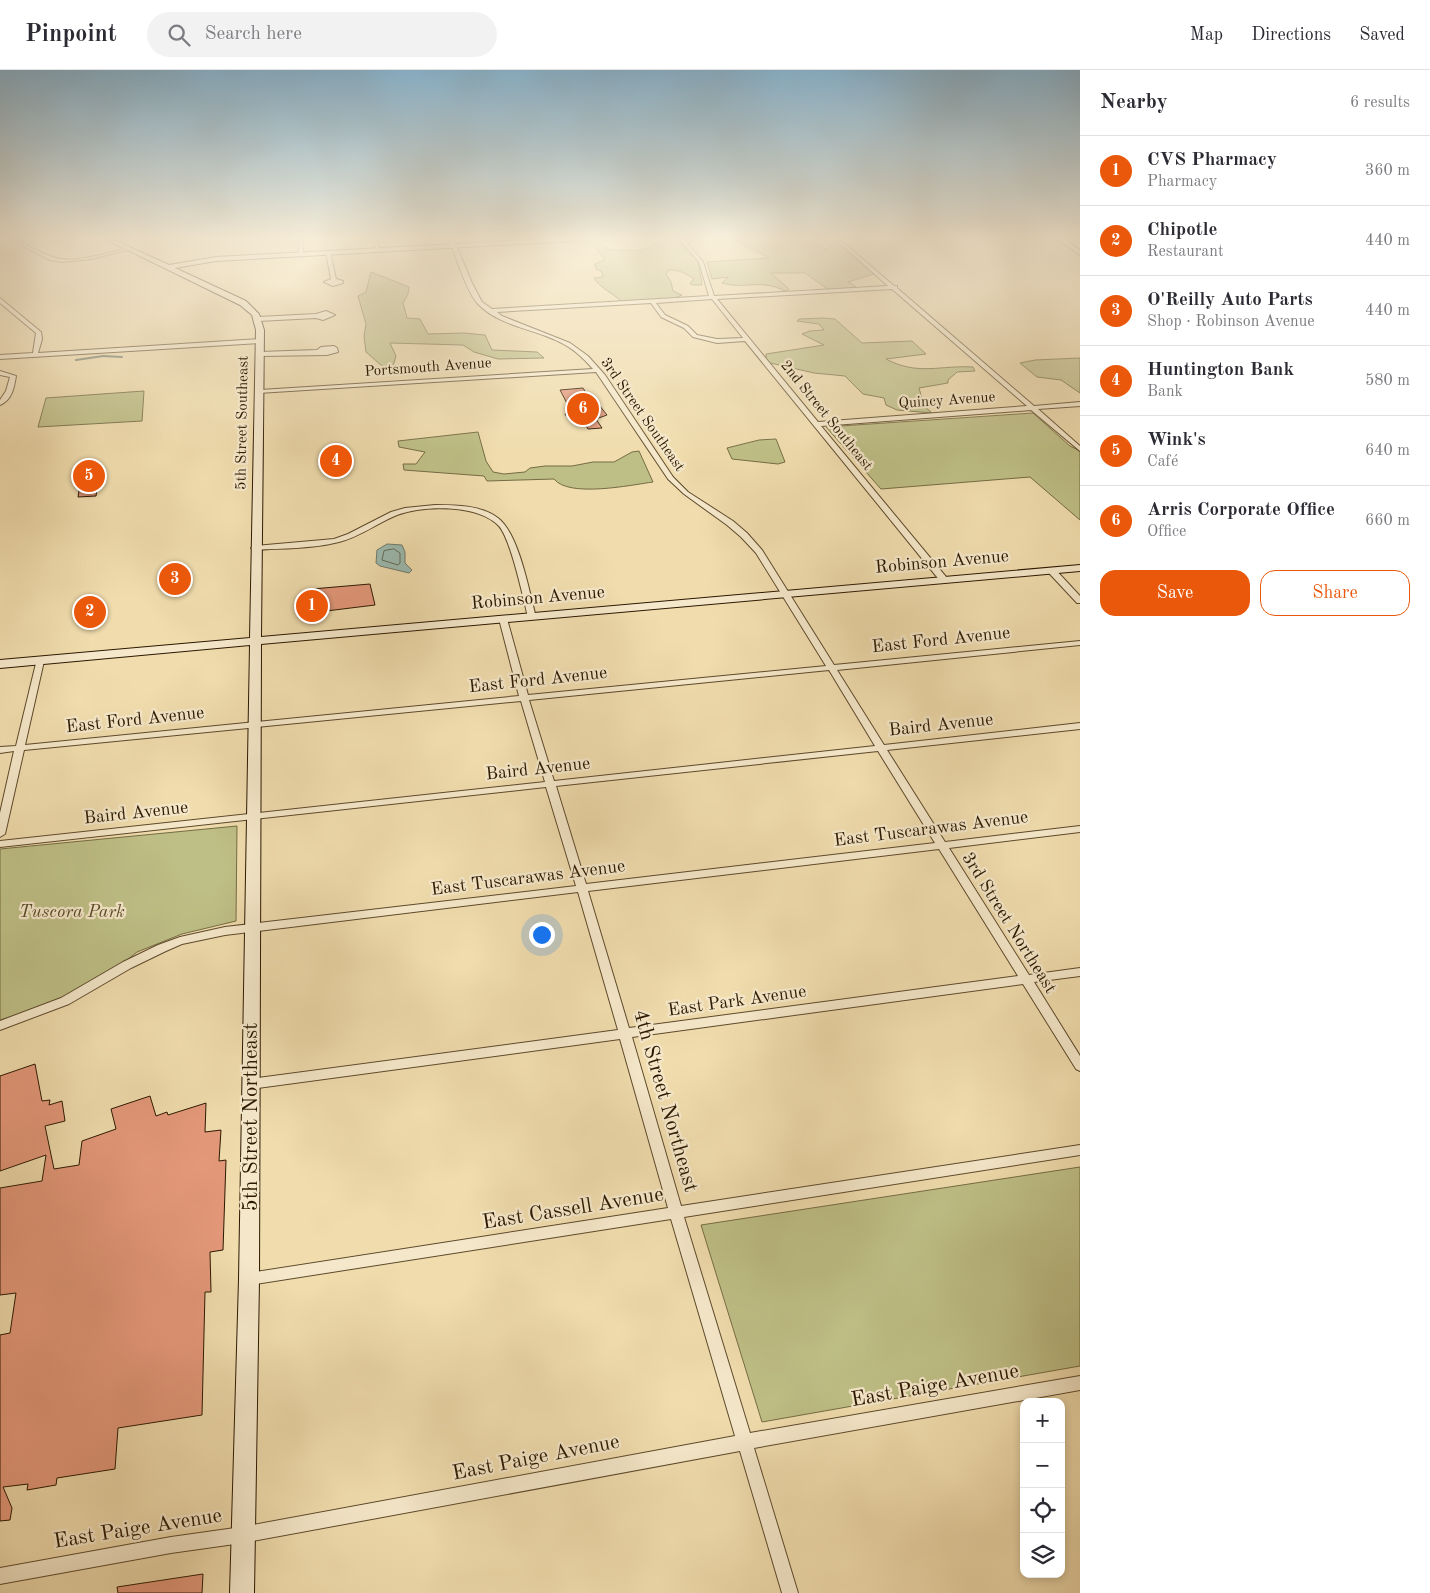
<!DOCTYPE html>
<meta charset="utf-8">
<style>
body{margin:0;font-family:"Old Standard TT",serif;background:#f2f2f3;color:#2b2b33}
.controls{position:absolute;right:15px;bottom:15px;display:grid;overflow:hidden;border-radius:10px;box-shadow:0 2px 8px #0003}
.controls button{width:45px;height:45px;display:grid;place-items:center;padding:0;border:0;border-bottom:1px solid #e1e1e2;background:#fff;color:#2b2b33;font:25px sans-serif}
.you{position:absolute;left:541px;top:864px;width:18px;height:18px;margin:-12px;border:4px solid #fff;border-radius:50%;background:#1a73e8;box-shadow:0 0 0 8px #1a73e833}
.badge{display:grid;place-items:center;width:32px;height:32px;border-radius:50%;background:#ea580c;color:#fff;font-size:16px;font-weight:700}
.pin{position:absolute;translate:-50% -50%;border:2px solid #fff;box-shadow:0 1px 5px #0006}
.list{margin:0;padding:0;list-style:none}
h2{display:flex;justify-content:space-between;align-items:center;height:65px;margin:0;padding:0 20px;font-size:21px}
h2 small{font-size:16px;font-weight:400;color:#7c7c81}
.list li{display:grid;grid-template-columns:32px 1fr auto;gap:15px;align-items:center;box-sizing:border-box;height:70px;padding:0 20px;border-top:1px solid #e1e1e2}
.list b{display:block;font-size:19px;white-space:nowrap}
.list p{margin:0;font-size:16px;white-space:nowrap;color:#7c7c81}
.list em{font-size:16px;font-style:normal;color:#7c7c81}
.actions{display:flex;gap:10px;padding:15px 20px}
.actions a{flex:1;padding:11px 0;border:1px solid #ea580c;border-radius:15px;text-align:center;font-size:18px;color:#ea580c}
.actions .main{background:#ea580c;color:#fff}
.icon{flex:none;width:28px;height:28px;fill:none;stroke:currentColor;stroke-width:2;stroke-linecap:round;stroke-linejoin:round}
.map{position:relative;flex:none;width:1080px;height:1523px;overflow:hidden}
header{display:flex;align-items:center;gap:30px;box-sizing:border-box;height:70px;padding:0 25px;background:#fff;border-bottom:1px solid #e1e1e2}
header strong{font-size:24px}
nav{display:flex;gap:28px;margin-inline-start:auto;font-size:18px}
.search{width:350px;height:45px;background:#f2f2f3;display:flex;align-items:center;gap:12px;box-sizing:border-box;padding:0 18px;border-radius:28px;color:#7c7c81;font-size:19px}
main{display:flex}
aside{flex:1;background:#fff}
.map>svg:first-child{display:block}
.green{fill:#bebf86;stroke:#756c43}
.water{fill:#9bbab0;stroke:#6f796a}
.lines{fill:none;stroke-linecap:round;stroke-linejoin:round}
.shore{stroke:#646958;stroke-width:1}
.stream{stroke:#6f796a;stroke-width:2}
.building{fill:#e4987a;stroke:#2c1800}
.minor-casing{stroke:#5d492b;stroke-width:2}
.secondary-casing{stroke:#2c1800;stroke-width:2}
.minor{fill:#f5e8ca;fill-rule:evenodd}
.secondary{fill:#f5e8ca;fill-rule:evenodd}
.labels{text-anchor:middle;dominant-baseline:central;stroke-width:4.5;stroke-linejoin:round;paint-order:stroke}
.far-street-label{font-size:15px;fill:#2c1800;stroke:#f5e8ca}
.street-label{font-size:18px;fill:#2c1800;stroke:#f5e8ca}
.park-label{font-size:18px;font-style:italic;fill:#584a28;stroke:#f5e8ca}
.near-street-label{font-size:21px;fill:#2c1800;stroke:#f5e8ca}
</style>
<header>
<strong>Pinpoint</strong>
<div class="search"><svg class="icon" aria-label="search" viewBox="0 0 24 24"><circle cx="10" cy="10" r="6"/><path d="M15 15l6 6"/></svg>Search here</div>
<nav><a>Map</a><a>Directions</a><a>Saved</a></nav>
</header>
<main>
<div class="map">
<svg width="1080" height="1523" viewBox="0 0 1080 1523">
<rect width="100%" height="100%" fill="#f0dcad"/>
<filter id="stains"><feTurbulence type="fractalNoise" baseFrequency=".004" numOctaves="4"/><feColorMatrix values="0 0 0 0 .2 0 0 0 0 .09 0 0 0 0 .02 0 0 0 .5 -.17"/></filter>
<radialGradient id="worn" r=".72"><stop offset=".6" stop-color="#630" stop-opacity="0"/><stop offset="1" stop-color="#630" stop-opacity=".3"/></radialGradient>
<g class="green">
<path d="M662,168H676L698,191L702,215H692L690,213L694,209C686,203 679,200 669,200L666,204L671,212L673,221L682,225L672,229L622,232C613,223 601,219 594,208L603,207L602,202L596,199L595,194L605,190L592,173L598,172L610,180H639L648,178Z"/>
<path d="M731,168H807L809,172L828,180V178L837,172L874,204L848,212L855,216L856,218L829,220L805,203H771L789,219L785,221C759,208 746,220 722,213L728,207L712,209L707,192L769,188Z"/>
<polygon points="371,202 409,217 408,224 403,233 407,248 420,249 428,264 464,263 485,265 492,280 537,282 544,288 498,289 474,282 463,275 390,273 396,286 393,296 382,296 366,282 364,266 366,254 358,226 366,222"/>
<path d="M823,248L835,249L862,273L912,271L926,284L886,289C918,306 940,295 973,297L975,301L957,302L948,310V313L919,318L924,336L932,343L897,340L886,335L884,328L863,324L845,306L814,303L766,292V284L824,275L802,264L810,261L824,260L819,254L797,251L799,249Z"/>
<polygon points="1080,288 1080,323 1061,310 1037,307 1020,293 1035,290"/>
<polygon points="144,321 142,351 38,357 46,328"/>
<polygon points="1033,343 1070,376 1080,381 1080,450 1030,407 881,419 826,357"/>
<path d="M478,362L486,391L493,402L504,404L525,402L530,398L545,396H572L593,392H614L632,382L639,381L653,412C631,415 569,428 554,409L487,411L484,406L404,400L403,394H416L425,382L399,377L398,371Z"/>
<polygon points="776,369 785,392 778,394 732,389 727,378 759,370"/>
<polygon points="237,756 236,851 182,864 137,882 122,894 55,933 0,950 0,779"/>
<polygon points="1080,1097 1080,1296 762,1352 701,1155"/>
</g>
<polygon class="water" points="387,474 402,475 405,482 405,493 412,500 409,503 380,496 376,493 377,480"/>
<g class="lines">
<polygon class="shore" points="394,479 400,483 400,493 398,495 382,490 384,481"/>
<g class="stream">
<polyline points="103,286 122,287"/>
<polyline points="76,290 103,286"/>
</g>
</g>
<g class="building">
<polygon points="583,318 593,334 599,335 607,345 596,349 602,358 588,359 579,344 565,345 569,337 560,320"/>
<polygon points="345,379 347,397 326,398 325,381"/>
<polygon points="96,397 93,414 98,414 96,426 78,427 80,415 82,415 85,398"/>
<polygon points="370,514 375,535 310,543 309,530 312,530 312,519"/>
<polygon points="35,994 42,1031 50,1030 49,1035 62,1031 65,1051 45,1056 54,1099 79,1095 82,1071 116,1059 111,1039 150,1026 156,1046 167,1042 168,1045 206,1033 205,1062 221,1060 219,1091 226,1090 223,1180 210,1182 211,1222 205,1222 202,1345 118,1358 115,1399 57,1408 56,1415 27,1420 28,1414 3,1417 12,1438 10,1450 0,1451 0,1265 10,1263 16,1223 0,1225 0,1118 42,1111 46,1085 0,1101 0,1006"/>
<polygon points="203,1504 202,1523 118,1523 117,1517"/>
</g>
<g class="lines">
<g class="minor-casing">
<g id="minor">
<path d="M8,168H13C25,174 38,182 52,187C73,195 109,182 130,178L132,179L91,189L62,192L50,190Z"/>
<polygon points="298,168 302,168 303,184 301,185 299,184"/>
<polygon points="373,168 377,168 380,180 376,179"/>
<path d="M449,168H453L472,213L482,232L492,239L709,226L699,192L679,168H683L703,192L714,226L888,216L834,168H838L894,216H897V218L1034,336L1080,332V336L1038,339L1080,376V381L1031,340L821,356L947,508L948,510L944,512H941L745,271L717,273L693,267L684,258L661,247L651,233L497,242L502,246L570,273L588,286L605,305L673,407L688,422L733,451L747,463L762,480L834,595L1080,571V575L837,600L884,675L1080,653V659L887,680L945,772L1080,756V762L949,778L1029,905L1080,898V906L1034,912L1080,986V1001L1076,999L1023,914L632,967L681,1136L1080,1075V1085L684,1147L750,1363L1080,1306V1320L754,1378L798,1523H782L740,1381L242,1473L171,1483L0,1514V1498L171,1467L242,1457L735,1366L671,1149L249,1215L244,1213L242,1209L244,1205L249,1203L668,1138L620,969L251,1019L247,1017L245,1014L247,1011L251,1009L618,960L578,822L225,865L182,874L166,881L131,898L69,934L0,960V951L61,928L123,892L158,875L180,867L225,857L576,816L546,717L0,777V771L545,712L521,631L24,680L5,764L0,767V743L14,681L0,683V677L16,676L37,589H43L44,591L25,675L519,626L499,549L503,547L507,549L528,625L826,596L756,483L741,467L727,455L684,424L668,409L596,302L258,323L257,322L260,320L593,299C585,290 577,282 567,276C540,259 501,258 478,234C467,223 455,184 449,168ZM892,219L1027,336L818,352L717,229ZM712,229L743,268L717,269L697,265L688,256L665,245L656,233ZM829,600L875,676L554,711L529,630ZM878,681L935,773L586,814L556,716ZM939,779L1018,906L629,958L588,821Z"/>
<polygon points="328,181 330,182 336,209 343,211 343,213 333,216 324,212 331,209 326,182"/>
<polygon points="0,228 41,262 42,269 38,283 260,269 263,271 260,273 0,289 0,285 33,283 36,263 0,233"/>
<polygon points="326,241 335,245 323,250 316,248 258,251 255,249 258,247 316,244"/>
<polygon points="334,276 337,278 338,282 327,285 260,286 257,284 260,282 317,280 321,277"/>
<path d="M0,301L16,306C14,318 12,330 0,335V330L6,321L10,307L0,305Z"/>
<path d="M435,435C455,435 481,435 498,448C519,464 529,521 536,547L535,549H532L528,547C523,527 511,470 499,456C478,434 424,435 397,445C377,453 360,467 339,472C312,479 282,478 255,480L251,478L255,476L334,469L348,464L391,442L405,438Z"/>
<polygon points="1048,498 1054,498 1080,526 1080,533 1077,533 1048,502"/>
</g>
</g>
<g class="secondary-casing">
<g id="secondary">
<polygon points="103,168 110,168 169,195 216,187 565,168 594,168 591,170 216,191 175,198 246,231 259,244 264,260 261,567 1080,495 1080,501 261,574 259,1209 254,1523 230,1523 239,1209 250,575 0,598 0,590 250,568 256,260 252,245 240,235"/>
<polygon points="1055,168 1062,168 1080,180 1080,185"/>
</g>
</g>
<use href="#minor" class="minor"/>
<use href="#secondary" class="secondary"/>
</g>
<linearGradient id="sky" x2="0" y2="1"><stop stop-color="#89b6d2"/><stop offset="0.44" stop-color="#f8efda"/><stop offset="1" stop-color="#f8efda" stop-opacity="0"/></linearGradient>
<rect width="1080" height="381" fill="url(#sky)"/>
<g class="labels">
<g class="far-street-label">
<text transform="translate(428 298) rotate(-4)">Portsmouth Avenue</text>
<text transform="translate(947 331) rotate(-4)">Quincy Avenue</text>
<text transform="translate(642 345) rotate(55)">3rd Street Southeast</text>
<text transform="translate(826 346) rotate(51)">2nd Street Southeast</text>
<text transform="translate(243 353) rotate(-89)">5th Street Southeast</text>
</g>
<g class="street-label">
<text transform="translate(942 492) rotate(-5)">Robinson Avenue</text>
<text transform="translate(538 528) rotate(-5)">Robinson Avenue</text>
<text transform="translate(941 570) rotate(-6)">East Ford Avenue</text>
<text transform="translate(538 610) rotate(-6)">East Ford Avenue</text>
<text transform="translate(135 650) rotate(-6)">East Ford Avenue</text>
<text transform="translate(941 655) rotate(-6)">Baird Avenue</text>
<text transform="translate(538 699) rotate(-6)">Baird Avenue</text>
<text transform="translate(136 743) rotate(-6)">Baird Avenue</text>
<text transform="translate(931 759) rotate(-7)">East Tuscarawas Avenue</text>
<text transform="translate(528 808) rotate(-7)">East Tuscarawas Avenue</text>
<text transform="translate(1009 853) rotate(58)">3rd Street Northeast</text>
<text transform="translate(737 931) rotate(-8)">East Park Avenue</text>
</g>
<g class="park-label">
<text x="72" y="842">Tuscora Park</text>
</g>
<g class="near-street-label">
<text transform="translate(665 1031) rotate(74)">4th Street Northeast</text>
<text transform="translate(251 1047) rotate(-90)">5th Street Northeast</text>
<text transform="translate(573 1139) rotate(-9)">East Cassell Avenue</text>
<text transform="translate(935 1316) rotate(-10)">East Paige Avenue</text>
<text transform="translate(536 1388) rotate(-11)">East Paige Avenue</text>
<text transform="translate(138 1459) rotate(-9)">East Paige Avenue</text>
</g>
</g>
<rect width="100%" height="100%" filter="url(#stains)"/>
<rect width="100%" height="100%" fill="url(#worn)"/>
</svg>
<div class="controls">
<button>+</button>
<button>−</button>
<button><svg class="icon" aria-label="locate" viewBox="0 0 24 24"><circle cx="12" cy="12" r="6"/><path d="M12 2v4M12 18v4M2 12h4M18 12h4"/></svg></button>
<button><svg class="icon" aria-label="layers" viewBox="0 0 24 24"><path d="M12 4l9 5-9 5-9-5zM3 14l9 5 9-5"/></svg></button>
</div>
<div class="you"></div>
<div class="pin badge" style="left:312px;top:536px">1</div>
<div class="pin badge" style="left:90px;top:542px">2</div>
<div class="pin badge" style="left:175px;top:509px">3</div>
<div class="pin badge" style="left:336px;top:391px">4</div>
<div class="pin badge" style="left:89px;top:406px">5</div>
<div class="pin badge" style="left:583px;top:339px">6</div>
</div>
<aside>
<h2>Nearby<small>6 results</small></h2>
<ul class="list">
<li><span class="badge">1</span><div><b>CVS Pharmacy</b><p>Pharmacy</p></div><em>360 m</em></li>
<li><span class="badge">2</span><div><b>Chipotle</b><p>Restaurant</p></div><em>440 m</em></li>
<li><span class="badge">3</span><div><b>O'Reilly Auto Parts</b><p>Shop · Robinson Avenue</p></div><em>440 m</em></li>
<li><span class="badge">4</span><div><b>Huntington Bank</b><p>Bank</p></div><em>580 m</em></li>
<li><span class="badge">5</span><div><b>Wink's</b><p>Café</p></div><em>640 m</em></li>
<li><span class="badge">6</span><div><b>Arris Corporate Office</b><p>Office</p></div><em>660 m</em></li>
</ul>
<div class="actions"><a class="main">Save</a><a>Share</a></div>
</aside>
</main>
